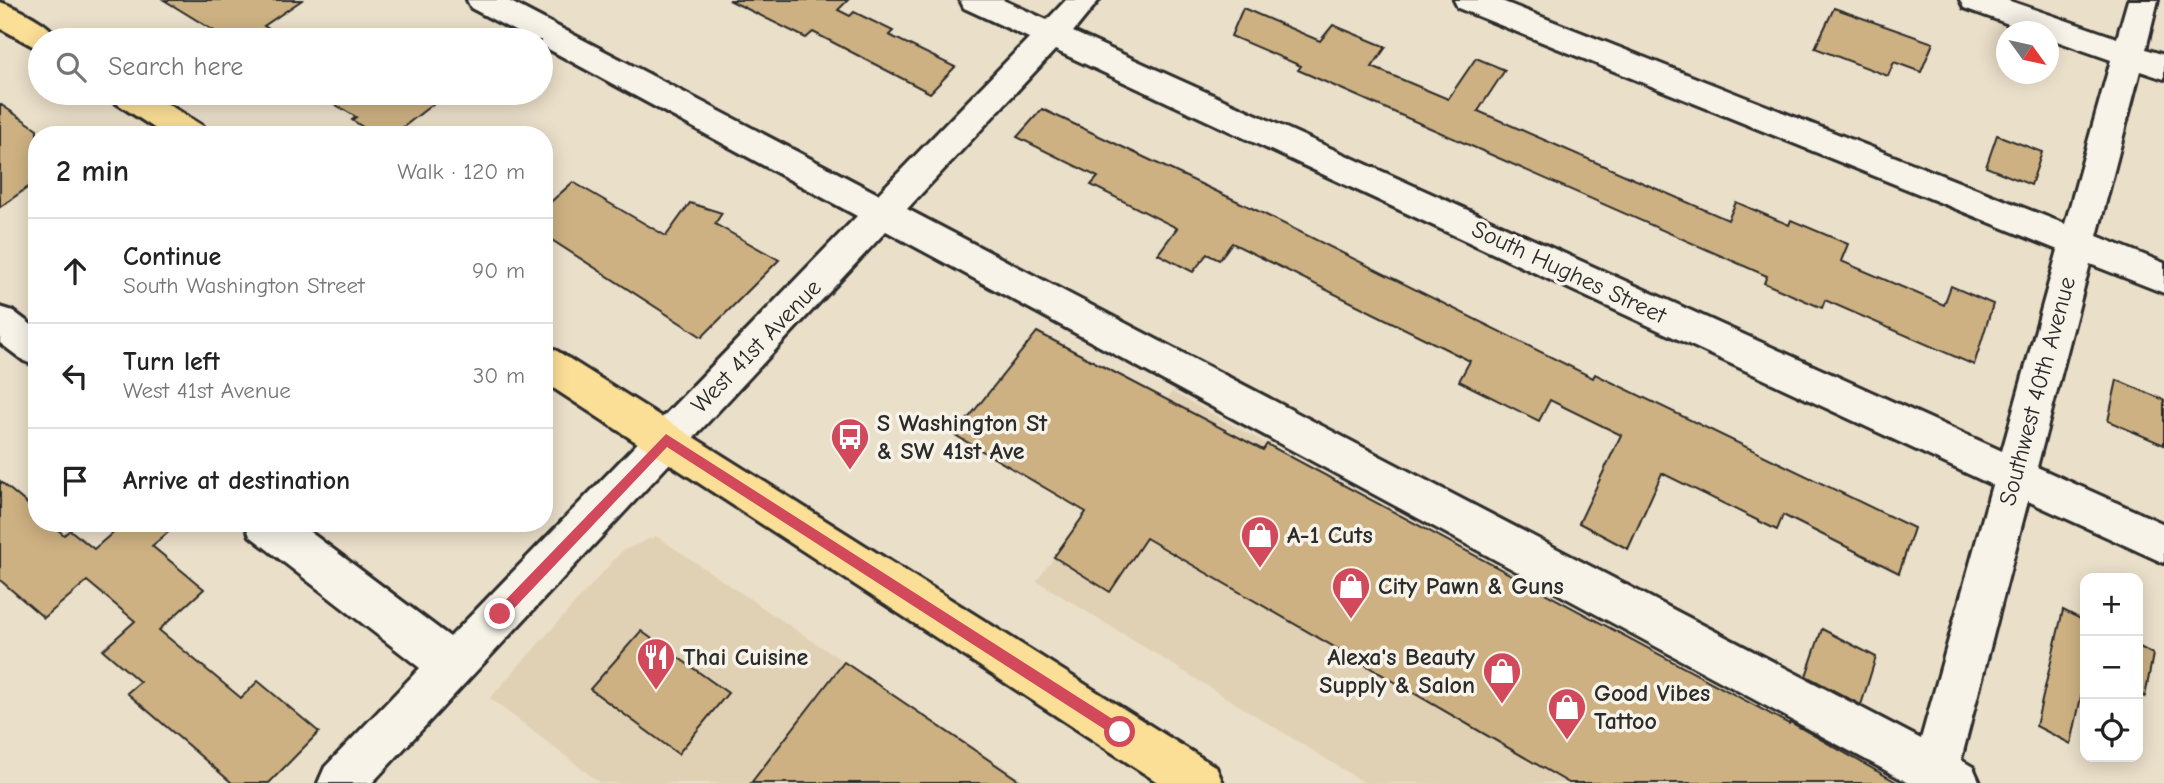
<!DOCTYPE html>
<meta charset="utf-8">
<style>
body{margin:0;font-family:"Comic Neue",sans-serif;background:#f6f6f6;color:#222}
.controls{position:absolute;right:21px;bottom:21px;display:grid;overflow:hidden;border-radius:14px;box-shadow:0 4px 18px #0003}
.controls button{width:63px;height:63px;display:grid;place-items:center;padding:0;border:0;border-bottom:2px solid #e0e0e0;background:#fff;color:#222;font:35px sans-serif}
.compass{position:absolute;left:1996px;top:21px;width:63px;height:63px;border-radius:50%;background:#fff;box-shadow:0 4px 18px #0003;rotate:123deg}
.stop{position:absolute;width:21px;height:21px;margin:-16px;border:5px solid #d1495b;border-radius:50%;background:#fff}
.stop.end{background:#d1495b;border-color:#fff;box-shadow:0 2px 7px #0008}
.list{margin:0;padding:0;list-style:none}
h2{display:flex;justify-content:space-between;align-items:center;height:91px;margin:0;padding:0 28px;font-size:30px}
h2 small{font-size:23px;font-weight:400;color:#767676}
.list li{display:grid;grid-template-columns:46px 1fr auto;gap:21px;align-items:center;box-sizing:border-box;height:105px;padding:0 28px;border-top:2px solid #e0e0e0}
.list b{display:block;font-size:26px;white-space:nowrap}
.list p{margin:0;font-size:23px;white-space:nowrap;color:#767676}
.list em{font-size:23px;font-style:normal;color:#767676}
.icon{flex:none;width:38px;height:38px;fill:none;stroke:currentColor;stroke-width:2;stroke-linecap:round;stroke-linejoin:round}
.map{position:relative;flex:none;width:2164px;height:783px;overflow:hidden}
.search{position:absolute;background:#fff;box-shadow:0 4px 18px #0003;left:28px;top:28px;width:525px;height:77px;display:flex;align-items:center;gap:18px;box-sizing:border-box;padding:0 24px;border-radius:38px;color:#767676;font-size:26px}
.panel{position:absolute;background:#fff;box-shadow:0 4px 18px #0003;left:28px;top:126px;width:525px;height:406px;border-radius:28px}
.map>svg:first-child{display:block}
.built{fill:#e1d1b4}
.building{fill:#cdb182;stroke:#2b2b2b;stroke-width:2}
.lines{fill:none;stroke-linecap:round;stroke-linejoin:round}
.minor-casing{stroke:#2b2b2b;stroke-width:6}
.major-casing{stroke:#2b2b2b;stroke-width:6}
.minor{fill:#f7f3e8;fill-rule:evenodd}
.major{fill:#fbdf96;fill-rule:evenodd}
.route{fill:#d1495b}
.labels{text-anchor:middle;dominant-baseline:central;stroke-width:7;stroke-linejoin:round;paint-order:stroke}
.street-label{font-size:24px;fill:#2b2b2b;stroke:#f7f3e8}
.poi-label{font-size:24px;font-weight:bold;fill:#2b2b2b;stroke:#f7f3e8;text-anchor:start}
</style>
<div class="map">
<svg width="2164" height="783" viewBox="0 0 2164 783">
<rect width="100%" height="100%" fill="#eadfc9"/>
<filter id="ink" filterUnits="userSpaceOnUse"><feTurbulence type="fractalNoise" baseFrequency=".0143" numOctaves="2"/><feDisplacementMap in="SourceGraphic" scale="14" xChannelSelector="R" yChannelSelector="G"/><feConvolveMatrix kernelMatrix="1 2 1 2 8 2 1 2 1" color-interpolation-filters="sRGB"/></filter>
<g filter="url(#ink)">
<g class="built">
<polygon points="1172,392 1267,444 1871,783 1365,783 1037,581"/>
<polygon points="656,536 844,662 1028,783 600,783 490,698 622,551"/>
</g>
<g class="building">
<polygon points="164,0 302,0 264,26 288,40 229,40"/>
<polygon points="729,0 848,0 838,10 850,16 854,12 893,31 889,35 955,67 930,93 813,32 806,38"/>
<polygon points="1243,8 1320,41 1333,25 1386,47 1372,67 1448,99 1476,58 1505,70 1478,111 1728,220 1736,202 1789,225 1791,220 1848,244 1841,261 1944,305 1951,286 1993,304 1974,365 1825,300 1822,308 1764,283 1767,276 1298,70 1301,66 1231,36"/>
<polygon points="1834,8 1933,43 1921,72 1894,62 1888,76 1815,48"/>
<polygon points="316,93 377,93 383,96 388,93 447,93 393,135 375,135 352,120 356,117"/>
<polygon points="0,104 37,129 37,181 0,207"/>
<polygon points="1042,109 1256,210 1593,378 1595,374 1914,528 1899,573 1783,515 1777,530 1662,473 1628,549 1579,523 1621,435 1550,400 1539,421 1459,381 1470,361 1232,243 1219,260 1207,254 1193,272 1158,254 1177,228 1091,185 1098,177 1017,137"/>
<polygon points="1997,135 2042,152 2031,185 1986,167"/>
<polygon points="573,182 666,236 690,203 722,213 715,224 779,260 702,337 544,235 544,208"/>
<polygon points="1037,332 1263,450 1267,444 1789,724 1790,722 1898,783 1569,783 1146,538 1110,592 1054,557 1086,512 955,435"/>
<polygon points="2117,380 2164,400 2164,445 2108,421"/>
<polygon points="0,481 37,512 37,523 50,523 64,535 70,530 94,549 124,523 179,523 152,546 204,589 159,630 241,698 258,681 319,732 269,783 232,783 127,693 140,682 103,650 135,621 87,581 44,618 0,580"/>
<polygon points="2063,610 2085,621 2085,678 2071,744 2036,726"/>
<polygon points="1822,629 1876,657 1861,705 1806,676"/>
<polygon points="641,631 728,693 678,754 590,689"/>
<polygon points="2138,646 2153,654 2145,697 2138,694"/>
<polygon points="844,662 1023,783 751,783"/>
</g>
<g class="lines">
<g class="minor-casing">
<g id="minor">
<path d="M467,0H507L878,194L1029,38L964,8L960,0H1003L1047,20L1066,0H1099L1073,32L2002,451L2058,250L1458,8L1454,0H1499L2065,224L2111,60L2048,38V32H2031L1964,8L1960,0H2007L2117,38L2128,0H2158L2146,49L2164,55V79L2140,71L2097,236L2164,263V293L2090,264L2037,467L2164,524V563L2028,501L1961,760L1973,767L1980,783H1909L886,231L372,783H318L325,767L420,668L250,536L245,523H298L450,637L857,216L541,45V40H532L471,8ZM1055,50L1992,485L1921,739L907,209Z"/>
<polygon points="0,307 13,311 37,329 37,366 24,361 0,343"/>
</g>
</g>
<g class="major-casing">
<g id="major">
<path d="M0,2C18,8 50,23 59,40H40V50L0,28Z"/>
<polygon points="109,93 150,93 203,126 208,135 165,135 113,101"/>
<polygon points="544,346 557,351 1216,767 1223,783 1159,783 544,382"/>
</g>
</g>
<use href="#minor" class="minor"/>
<use href="#major" class="major"/>
</g>
</g>
<polygon class="route" points="666,434 1125,727 1125,736 1115,736 667,447 505,618 496,618 496,610"/>
<defs>
<g id="bus-pin" transform="scale(2.0125)"><path d="M0 17L-7.5 6A9.5 9.5 0 1 1 7.5 6Z" fill="#d1495b" stroke="#f7f3e8"/><path d="M-5-6H5V4H4V6H2V4H-2V6H-4V4H-5ZM-3.5-4V0h7V-4ZM-3.5 1.2v1.5H-2V1.2ZM2 1.2v1.5H3.5V1.2Z" fill="#fff"/></g>
<g id="shop-pin" transform="scale(2.0125)"><path d="M0 17L-7.5 6A9.5 9.5 0 1 1 7.5 6Z" fill="#d1495b" stroke="#f7f3e8"/><path d="M-5-2.5h2.3a2.7 3.5 0 0 1 5.4 0H5L5.5 6h-11ZM-1.5-2.5h3a1.5 2.3 0 0 0-3 0Z" fill="#fff"/></g>
<g id="restaurant-pin" transform="scale(2.0125)"><path d="M0 17L-7.5 6A9.5 9.5 0 1 1 7.5 6Z" fill="#d1495b" stroke="#f7f3e8"/><path d="M-5-6h1v4h1v-4h1v4h1v-4h1v5L-1.5 .5V6h-2V.5L-5-1ZM5-6V6H3V1.5H1.5Q1.5-4 5-6Z" fill="#fff"/></g>
</defs>
<g fill-rule="evenodd">
<use href="#bus-pin" x="850" y="437"/>
<use href="#shop-pin" x="1260" y="535"/>
<use href="#shop-pin" x="1351" y="586"/>
<use href="#restaurant-pin" x="656" y="657"/>
<use href="#shop-pin" x="1502" y="671"/>
<use href="#shop-pin" x="1567" y="707"/>
</g>
<g class="labels">
<g class="street-label">
<text transform="translate(1569 272) rotate(25)">South Hughes Street</text>
<text transform="translate(756 346) rotate(-46)">West 41st Avenue</text>
<text transform="translate(2037 391) rotate(-75)">Southwest 40th Avenue</text>
</g>
<g class="poi-label">
<text x="877" y="423">S Washington St<tspan x="877" dy="28">&amp; SW 41st Ave</tspan></text>
<text x="1287" y="535">A-1 Cuts</text>
<text x="1378" y="586">City Pawn &amp; Guns</text>
<text x="683" y="657">Thai Cuisine</text>
<text x="1475" y="657" text-anchor="end">Alexa's Beauty<tspan x="1475" dy="28">Supply &amp; Salon</tspan></text>
<text x="1594" y="693">Good Vibes<tspan x="1594" dy="28">Tattoo</tspan></text>
</g>
</g>
</svg>
<div class="controls">
<button>+</button>
<button>−</button>
<button><svg class="icon" aria-label="locate" viewBox="0 0 24 24"><circle cx="12" cy="12" r="6"/><path d="M12 2v4M12 18v4M2 12h4M18 12h4"/></svg></button>
</div>
<svg class="compass" viewBox="-18 -18 36 36"><path d="M0-13l5 13h-10z" fill="#e53935"/><path d="M0 13l5-13h-10z" fill="#767676"/></svg>
<div class="stop" style="left:1120px;top:732px"></div>
<div class="stop end" style="left:500px;top:614px"></div>
<div class="search"><svg class="icon" aria-label="search" viewBox="0 0 24 24"><circle cx="10" cy="10" r="6"/><path d="M15 15l6 6"/></svg>Search here</div>
<section class="panel">
<h2>2 min<small>Walk · 120 m</small></h2>
<ul class="list">
<li><svg class="icon" aria-label="ahead" viewBox="0 0 24 24"><path d="M12 20V5M6 11l6-6 6 6"/></svg><div><b>Continue</b><p>South Washington Street</p></div><em>90 m</em></li>
<li><svg class="icon" aria-label="left" viewBox="0 0 24 24"><path d="M17 20v-9H6M10 6l-5 5 5 5"/></svg><div><b>Turn left</b><p>West 41st Avenue</p></div><em>30 m</em></li>
<li><svg class="icon" aria-label="arrive" viewBox="0 0 24 24"><path d="M6 21V4h12l-3 4 3 4H6"/></svg><div><b>Arrive at destination</b></div></li>
</ul>
</section>
</div>
